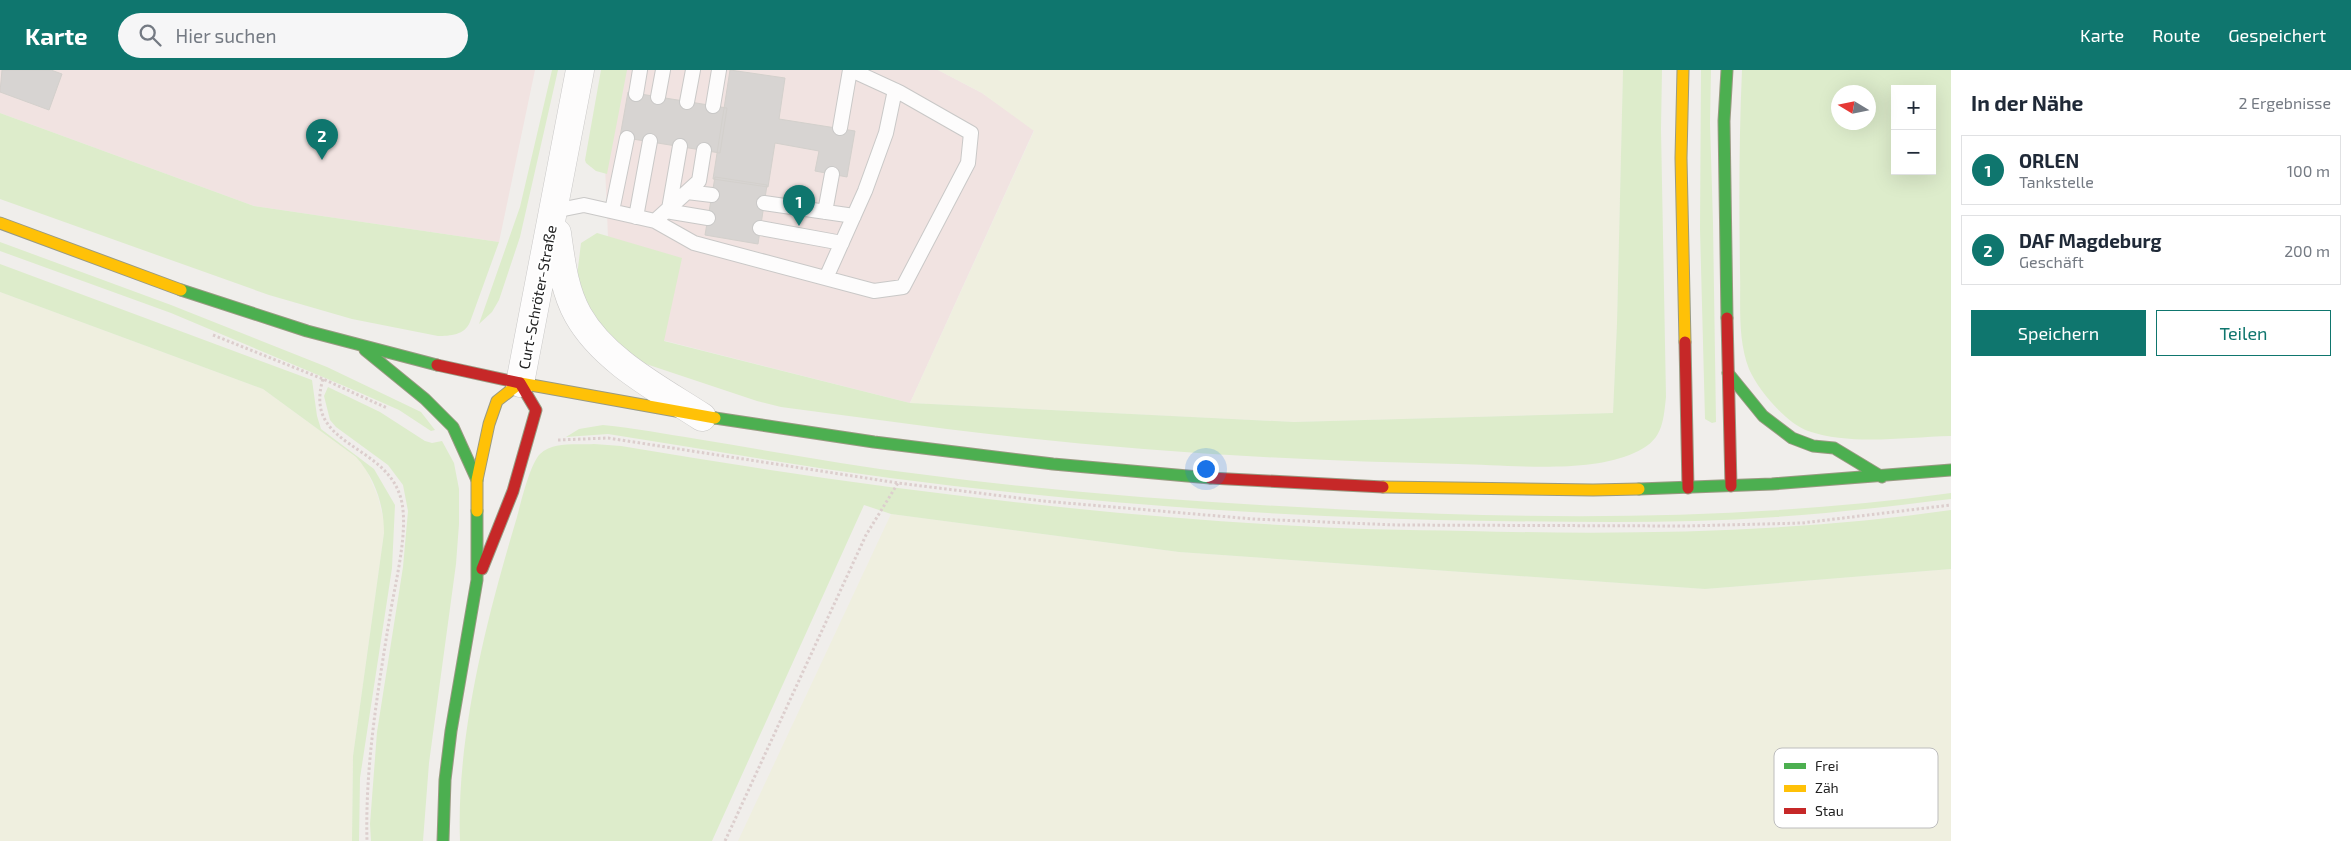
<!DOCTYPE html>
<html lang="de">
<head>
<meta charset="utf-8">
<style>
  body { margin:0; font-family:"Exo 2",sans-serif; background:#f6f6f7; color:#1f2937 }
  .controls { position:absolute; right:15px; top:15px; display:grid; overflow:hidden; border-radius:0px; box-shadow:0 5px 20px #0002 }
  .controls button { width:45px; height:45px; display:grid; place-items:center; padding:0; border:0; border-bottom:1px solid #e0e1e3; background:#fff; color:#1f2937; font:25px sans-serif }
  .compass { position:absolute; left:1831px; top:15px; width:45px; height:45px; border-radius:50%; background:#fff; box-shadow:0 5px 20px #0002; rotate:280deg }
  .you { position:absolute; left:1205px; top:398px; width:18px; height:18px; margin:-12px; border:4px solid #fff; border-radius:50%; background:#1a73e8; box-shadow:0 0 0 8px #1a73e833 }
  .badge { display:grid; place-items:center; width:32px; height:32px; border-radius:50%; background:#0f766e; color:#fff; font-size:16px; font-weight:700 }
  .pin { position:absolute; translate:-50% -41px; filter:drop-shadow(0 1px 2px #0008) }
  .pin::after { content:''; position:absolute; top:26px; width:18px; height:15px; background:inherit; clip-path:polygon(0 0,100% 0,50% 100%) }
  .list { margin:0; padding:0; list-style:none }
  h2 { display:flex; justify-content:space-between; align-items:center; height:65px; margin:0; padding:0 20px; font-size:21px }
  h2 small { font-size:16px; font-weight:400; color:#747a83 }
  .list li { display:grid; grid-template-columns:32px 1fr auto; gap:15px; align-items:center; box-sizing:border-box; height:70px; margin:0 10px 10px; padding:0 10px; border:1px solid #e0e1e3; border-radius:0px }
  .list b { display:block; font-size:19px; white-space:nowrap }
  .list p { margin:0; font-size:16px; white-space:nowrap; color:#747a83 }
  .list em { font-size:16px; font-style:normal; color:#747a83 }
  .actions { display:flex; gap:10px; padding:15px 20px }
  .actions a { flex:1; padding:11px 0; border:1px solid #0f766e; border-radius:0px; text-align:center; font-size:18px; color:#0f766e }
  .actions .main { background:#0f766e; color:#fff }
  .icon { flex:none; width:28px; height:28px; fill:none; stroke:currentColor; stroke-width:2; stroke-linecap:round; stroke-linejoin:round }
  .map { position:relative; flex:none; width:1951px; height:771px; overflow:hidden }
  header { display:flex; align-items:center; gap:30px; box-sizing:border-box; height:70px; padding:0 25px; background:#0f766e; color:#fff }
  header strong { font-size:24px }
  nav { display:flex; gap:28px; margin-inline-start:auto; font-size:18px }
  .search { width:350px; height:45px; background:#f6f6f7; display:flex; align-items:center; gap:12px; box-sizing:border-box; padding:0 18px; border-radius:28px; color:#747a83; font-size:19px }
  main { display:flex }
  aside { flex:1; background:#fff }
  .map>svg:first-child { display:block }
  .commercial { fill:#f1e3e1 }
  .farmland { fill:#efefdf }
  .grass { fill:#ddeccb; fill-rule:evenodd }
  .building { fill:#d7d4d2; stroke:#d3d0cc }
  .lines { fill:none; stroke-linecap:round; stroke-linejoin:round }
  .lane-casing { stroke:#c9c8c7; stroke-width:16 }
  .street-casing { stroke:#c9c8c7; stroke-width:29 }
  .fast-casing { stroke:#999a82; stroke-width:13 }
  .slow-casing { stroke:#999a82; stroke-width:13 }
  .jam-casing { stroke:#999a82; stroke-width:13 }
  .path { stroke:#dccecd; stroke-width:3; stroke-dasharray:2.5 2.5; stroke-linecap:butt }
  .lane { stroke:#fdfcfc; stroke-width:14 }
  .street { stroke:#fdfcfc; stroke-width:28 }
  .fast { stroke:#4caf50; stroke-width:11 }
  .slow { stroke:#ffc107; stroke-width:11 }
  .jam { stroke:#c62828; stroke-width:11 }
  .labels { text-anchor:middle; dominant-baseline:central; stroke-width:4; stroke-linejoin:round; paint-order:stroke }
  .street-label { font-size:15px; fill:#222; stroke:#fff }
  .key { fill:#fff; stroke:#bdbdbd; stroke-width:1 }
  .key-label { font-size:14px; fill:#222 }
</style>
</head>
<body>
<header>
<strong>Karte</strong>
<div class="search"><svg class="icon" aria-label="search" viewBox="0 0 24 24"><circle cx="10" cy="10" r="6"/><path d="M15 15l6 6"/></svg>Hier suchen</div>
<nav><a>Karte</a><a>Route</a><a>Gespeichert</a></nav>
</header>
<main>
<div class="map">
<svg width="1951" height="771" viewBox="0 0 1951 771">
  <rect width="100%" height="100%" fill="#f0eeeb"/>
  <path class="commercial" d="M0,0H535L499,172L254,136L0,43Z
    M626,0H938L982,23L1034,60L910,333L650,267L610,215L605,96Z"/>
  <path class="farmland" d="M938,0H1623L1617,253L1613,343L1294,352L910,333L1034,61L982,23Z
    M0,222L263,319L356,387L366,399L378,427L384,452V463L353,686L352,771H0Z
    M891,444L1179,482L1705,519L1951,499V771H738Z"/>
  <path class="grass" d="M552,0H558L520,167L499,230L492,242L479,254L520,137Z
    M601,0H627L607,104L596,101L586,93L585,90Z
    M1623,0H1662L1661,59L1666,327C1663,355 1662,371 1634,383C1588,404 1509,395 1458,394C1288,391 1116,380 947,359C892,352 836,344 781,337L757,331L646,294L621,280L586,240L577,206L581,173L597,163L682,188L664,271L910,333L1294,352L1613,343L1617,253Z
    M1701,0H1711L1710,53L1713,153L1716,352L1712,353L1705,349L1700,159Z
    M1742,0H1951V366C1904,367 1853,376 1808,361C1786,353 1758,320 1749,299C1737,268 1741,233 1740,201C1739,134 1739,67 1742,0ZM1895,19H1932V101H1895ZM1838,22H1868V52H1838Z
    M0,43L254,136L499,172L470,252C465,265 450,266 438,266L352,249L269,225L0,129Z
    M0,172L171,235L327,297L421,342L435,360L431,361L399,340L356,321L171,243L0,181Z
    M0,194L312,310L317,346L321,359L374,399L395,435L392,498L360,708L359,771H352L353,686L384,463C384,435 375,408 356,387L263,319L0,222Z
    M328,317L380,342L425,371L432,373L442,371L454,393L459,419V454L456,494L429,693L423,771H371L370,754L377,662L403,497L408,441L403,415L388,395L336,357L330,350L324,326Z
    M603,355C634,358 666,364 697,369C771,381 845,395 919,404C1063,423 1208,433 1353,440C1552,450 1753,450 1951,423V429C1893,436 1834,443 1776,447C1681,454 1586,452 1491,451C1290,448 1089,434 890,408C795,395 702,379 608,364L566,367L579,359Z
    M594,374L621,376C839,413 1059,442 1280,455C1343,459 1406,460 1468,461C1630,465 1791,463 1951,440V499L1705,519L1179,482L891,444L864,435L712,771H460C456,667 487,547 517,447C521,432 530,394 540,384C553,371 577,375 594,374Z"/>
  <path class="building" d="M2,0H51L62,4L49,40L0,22Z
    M730,0L785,8L779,49L855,61L847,107L815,101L819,81L775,73L768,117L713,109Z
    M628,22L727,38L720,83L620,67Z
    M715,107L767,115L758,174L705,165Z"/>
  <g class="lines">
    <defs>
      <path id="lane" d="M636,24L640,0
        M658,27L663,0
        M687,32L693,0
        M713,36L719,0
        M840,58L850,0
        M687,122L712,125
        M764,133L854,146
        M669,139L680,76
        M554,141L584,135L655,151L694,173L874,221L903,217L968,93L971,63L899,22L851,0
        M612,141L627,68
        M666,141L708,148
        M825,142L832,104
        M636,147L650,71
        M655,151L699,111L704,80
        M760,158L842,173
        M826,208L865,121L886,63L895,20"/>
      <path id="street" d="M557,163C561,191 564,220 578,245C604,291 659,319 702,347
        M520,313L580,0"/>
      <path id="fast" d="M1727,0L1724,51L1727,248
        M181,220L307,261L437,295
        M365,280L425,329L453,357L477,410
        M1728,303L1763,346L1792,368L1813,376L1834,378L1882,407
        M715,348L874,372L1053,394L1210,408
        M1639,419L1772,414L1951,400
        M443,771L445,710L451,661L477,510V441"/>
      <path id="slow" d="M1683,0L1681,88L1685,272
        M0,153L181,220
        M1383,417L1593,420L1639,419
        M477,441V410L489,354L497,331L520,313L715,348"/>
      <path id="jam" d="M1727,248L1731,416
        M1685,272L1688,418
        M437,295L520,313
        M1210,408L1383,417
        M482,499L513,421L536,340L520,313"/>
    </defs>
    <use href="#lane" class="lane-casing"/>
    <use href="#street" class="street-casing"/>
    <use href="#fast" class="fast-casing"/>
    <use href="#slow" class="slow-casing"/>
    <use href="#jam" class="jam-casing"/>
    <path class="path" d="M213,265L323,309L387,338
      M323,309C302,379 390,372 402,433C408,464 395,514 390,545C378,620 365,695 367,771
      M558,370L608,368L898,413L1043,431L1253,449L1396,455L1686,456L1802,453L1951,435
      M725,771L866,465L898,413"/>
    <use href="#lane" class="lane"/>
    <use href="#street" class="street"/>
    <use href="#fast" class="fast"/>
    <use href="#slow" class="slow"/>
    <use href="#jam" class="jam"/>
  </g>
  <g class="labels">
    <g class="street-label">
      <text transform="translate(537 227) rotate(-79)">Curt-Schröter-Straße</text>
    </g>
  </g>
  <rect x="1774" y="678" width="164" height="80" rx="8" class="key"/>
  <rect x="1784" y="693" width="22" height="6" fill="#4caf50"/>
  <rect x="1784" y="715" width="22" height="7" fill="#ffc107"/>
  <rect x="1784" y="738" width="22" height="6" fill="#c62828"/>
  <g class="key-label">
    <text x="1815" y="701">Frei</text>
    <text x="1815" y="723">Zäh</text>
    <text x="1815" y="746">Stau</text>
  </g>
</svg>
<div class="controls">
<button>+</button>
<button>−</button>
</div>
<svg class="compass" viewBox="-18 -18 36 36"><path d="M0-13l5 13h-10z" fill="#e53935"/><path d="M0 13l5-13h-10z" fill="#747a83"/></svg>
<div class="you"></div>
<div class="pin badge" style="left:799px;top:156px">1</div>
<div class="pin badge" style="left:322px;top:90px">2</div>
</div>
<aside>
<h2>In der Nähe<small>2 Ergebnisse</small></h2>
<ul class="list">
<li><span class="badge">1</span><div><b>ORLEN</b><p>Tankstelle</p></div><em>100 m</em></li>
<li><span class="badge">2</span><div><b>DAF Magdeburg</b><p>Geschäft</p></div><em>200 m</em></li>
</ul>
<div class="actions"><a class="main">Speichern</a><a>Teilen</a></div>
</aside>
</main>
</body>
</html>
